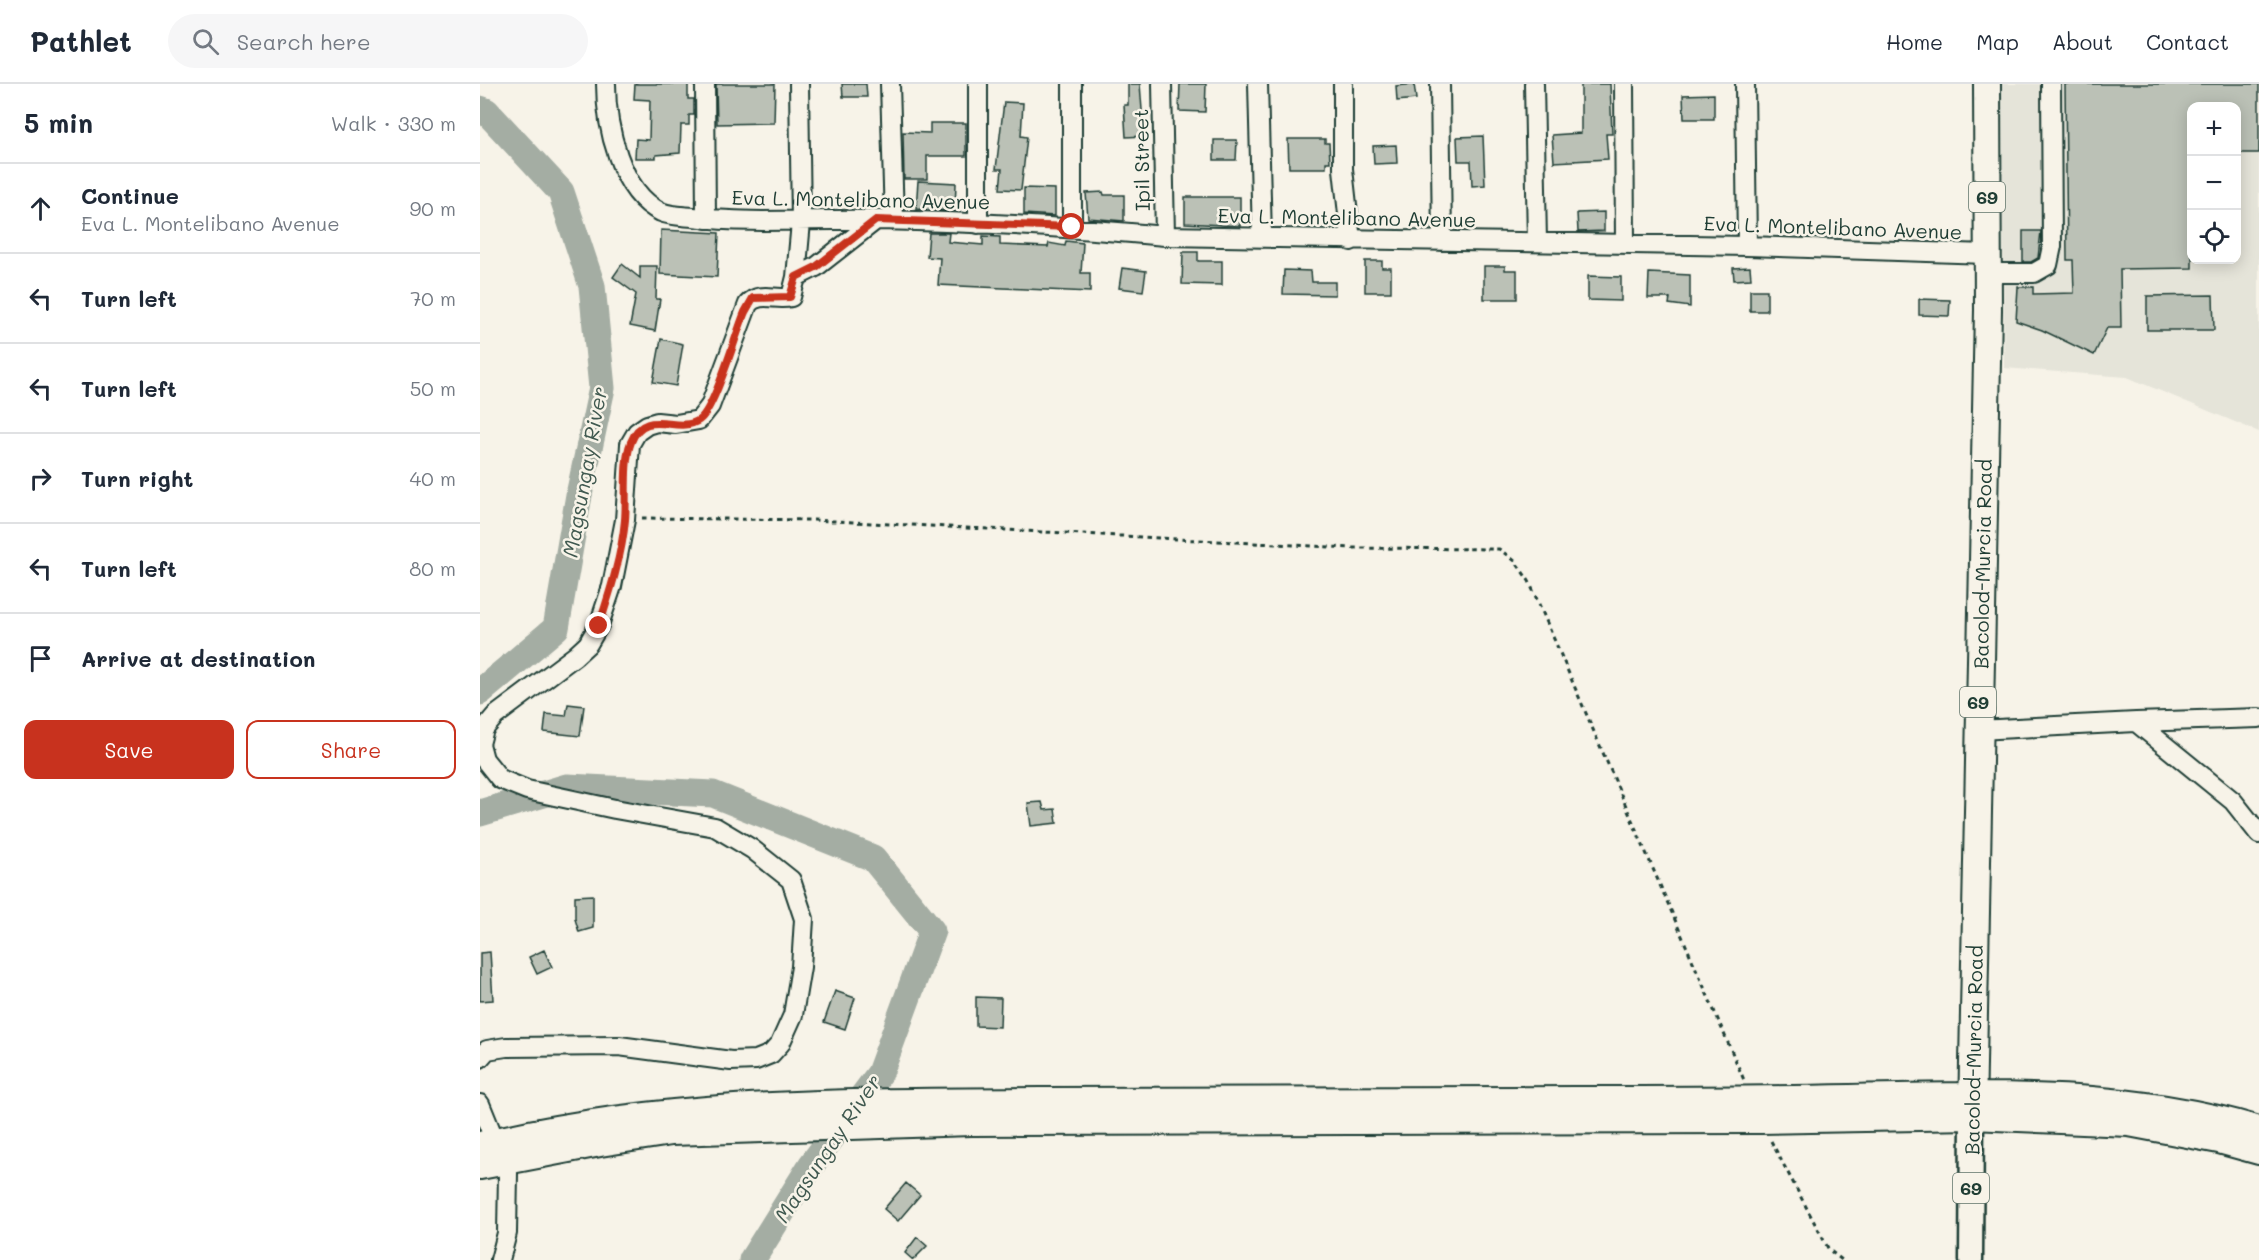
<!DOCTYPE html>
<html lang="en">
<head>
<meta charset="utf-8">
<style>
  body { margin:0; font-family:Mali,sans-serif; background:#f6f6f7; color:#1f2937 }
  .controls { position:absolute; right:18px; top:18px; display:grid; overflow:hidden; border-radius:12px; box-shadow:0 3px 15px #0003 }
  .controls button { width:54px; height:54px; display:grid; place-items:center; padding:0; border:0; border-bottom:2px solid #e0e1e3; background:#fff; color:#1f2937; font:30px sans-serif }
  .stop { position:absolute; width:18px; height:18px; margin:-14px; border:4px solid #c8321e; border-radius:50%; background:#fff }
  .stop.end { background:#c8321e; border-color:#fff; box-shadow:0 2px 6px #0008 }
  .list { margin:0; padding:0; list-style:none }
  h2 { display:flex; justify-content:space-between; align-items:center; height:78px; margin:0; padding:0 24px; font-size:26px }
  h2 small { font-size:20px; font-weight:400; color:#747a83 }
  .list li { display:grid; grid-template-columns:39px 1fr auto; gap:18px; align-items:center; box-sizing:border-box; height:90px; padding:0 24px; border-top:2px solid #e0e1e3 }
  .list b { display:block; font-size:22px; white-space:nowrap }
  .list p { margin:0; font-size:20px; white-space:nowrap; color:#747a83 }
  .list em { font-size:20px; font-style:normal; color:#747a83 }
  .actions { display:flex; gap:12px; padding:18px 24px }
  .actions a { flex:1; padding:14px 0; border:2px solid #c8321e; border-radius:12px; text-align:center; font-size:21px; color:#c8321e }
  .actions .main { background:#c8321e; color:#fff }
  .icon { flex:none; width:33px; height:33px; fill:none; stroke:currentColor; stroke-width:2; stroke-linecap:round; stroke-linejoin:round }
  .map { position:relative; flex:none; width:1779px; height:1176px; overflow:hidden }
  header { display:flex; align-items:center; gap:36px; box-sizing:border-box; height:84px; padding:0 30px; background:#fff; border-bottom:2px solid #e0e1e3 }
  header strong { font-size:28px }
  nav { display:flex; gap:33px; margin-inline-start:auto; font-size:21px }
  .search { width:420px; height:54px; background:#f6f6f7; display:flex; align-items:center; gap:15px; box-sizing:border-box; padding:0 21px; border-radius:33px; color:#747a83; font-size:22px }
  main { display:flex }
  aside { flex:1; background:#fff }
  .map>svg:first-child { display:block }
  .built { fill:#e5e4d9; fill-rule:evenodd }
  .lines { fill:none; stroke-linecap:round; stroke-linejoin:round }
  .river { stroke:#a4ada3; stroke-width:27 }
  .building { fill:#bbc1b6; stroke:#1f3d34; stroke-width:1.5 }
  .minor-casing { stroke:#1f3d34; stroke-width:22 }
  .major-casing { stroke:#1f3d34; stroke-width:27 }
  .highway-casing { stroke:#1f3d34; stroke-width:30 }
  .path { stroke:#1f3d34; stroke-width:3; stroke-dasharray:4.5 4.5; stroke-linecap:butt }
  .minor { stroke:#f7f3e8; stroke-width:18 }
  .major { stroke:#f7f3e8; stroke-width:22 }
  .highway { stroke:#f7f3e8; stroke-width:26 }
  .route { stroke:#c8321e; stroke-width:8 }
  .labels { text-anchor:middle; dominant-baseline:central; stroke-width:5; stroke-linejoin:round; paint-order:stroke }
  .shield { fill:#f7f3e8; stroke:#60746a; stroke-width:1.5 }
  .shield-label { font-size:18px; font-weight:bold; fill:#1f3d34 }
  .street-label { font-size:20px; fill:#1f3d34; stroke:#f7f3e8 }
  .water-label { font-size:21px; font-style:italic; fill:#405950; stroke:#f7f3e8 }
</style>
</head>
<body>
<header>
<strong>Pathlet</strong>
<div class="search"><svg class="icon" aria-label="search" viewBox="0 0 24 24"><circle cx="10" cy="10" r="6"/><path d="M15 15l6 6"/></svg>Search here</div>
<nav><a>Home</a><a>Map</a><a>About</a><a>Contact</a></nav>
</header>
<main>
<aside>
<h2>5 min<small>Walk · 330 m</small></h2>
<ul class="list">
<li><svg class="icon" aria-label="ahead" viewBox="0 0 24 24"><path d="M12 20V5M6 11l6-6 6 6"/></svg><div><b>Continue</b><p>Eva L. Montelibano Avenue</p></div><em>90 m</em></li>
<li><svg class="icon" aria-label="left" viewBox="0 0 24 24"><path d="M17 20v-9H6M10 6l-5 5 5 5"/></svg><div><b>Turn left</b></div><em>70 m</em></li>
<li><svg class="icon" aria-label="left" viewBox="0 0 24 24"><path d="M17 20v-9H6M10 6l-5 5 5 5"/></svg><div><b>Turn left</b></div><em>50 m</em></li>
<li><svg class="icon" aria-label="right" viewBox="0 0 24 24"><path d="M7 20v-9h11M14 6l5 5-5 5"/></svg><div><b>Turn right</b></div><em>40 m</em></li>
<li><svg class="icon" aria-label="left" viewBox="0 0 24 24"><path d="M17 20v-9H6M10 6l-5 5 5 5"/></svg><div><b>Turn left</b></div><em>80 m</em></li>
<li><svg class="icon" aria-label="arrive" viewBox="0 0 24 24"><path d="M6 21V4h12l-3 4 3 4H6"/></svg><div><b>Arrive at destination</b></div></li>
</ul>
<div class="actions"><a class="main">Save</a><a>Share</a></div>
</aside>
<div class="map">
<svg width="1779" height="1176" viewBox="0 0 1779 1176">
  <rect width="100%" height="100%" fill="#f7f3e8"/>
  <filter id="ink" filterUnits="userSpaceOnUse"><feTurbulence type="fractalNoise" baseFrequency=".0167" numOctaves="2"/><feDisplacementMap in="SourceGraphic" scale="12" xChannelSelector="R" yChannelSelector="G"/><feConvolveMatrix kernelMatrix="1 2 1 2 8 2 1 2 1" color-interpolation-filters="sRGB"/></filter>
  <g filter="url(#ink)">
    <path class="built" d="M1522,0H1779V348L1647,293L1524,284ZM1712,22H1756V176H1712Z"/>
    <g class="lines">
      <path class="river" d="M0,25L6,27L81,108L112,202L122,304L99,411L76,544L0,608
        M0,729L87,703L233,710L393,774L452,847L400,989L332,1080L272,1176"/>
    </g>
    <path class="building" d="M155,0H208V15H214V31H209V41H201L200,69L176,71V74H155L156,55L169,56L170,16L154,15Z
      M236,0H295L294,39L237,40Z
      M362,0H386L387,13H363Z
      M648,0H660L664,52L646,53L644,21H648Z
      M700,0H726L725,28L699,27Z
      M934,0L936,15L917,17L916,2Z
      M1101,0H1130L1132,50H1126L1128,75L1074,78L1072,51L1101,49Z
      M1585,0H1779V69H1756V22H1712V184L1640,185L1641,244H1627L1614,271L1562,246L1536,237L1538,203H1553V210L1594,209L1593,176H1587Z
      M1234,10V35H1204L1203,11Z
      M524,18L543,19L541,52L547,53L541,106L520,105L522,85H516Z
      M450,39H486V72H447V95H424L423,48L450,49Z
      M1003,52L1005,101L992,102L991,77H978L977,53Z
      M808,55H845V59H849L850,78H846V84H809Z
      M734,56H757L756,76H734Z
      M916,61L917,79L894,80L893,62Z
      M438,97L476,99L475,127L436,125Z
      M544,104L575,105V132L544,130Z
      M623,108L624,111H644V137L608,134L606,109Z
      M705,113H760V142L705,139Z
      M1124,128V147L1098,148L1097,129Z
      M181,146L239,149L237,193L180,190Z
      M1543,147H1561L1558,174L1551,178H1543Z
      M449,149H469L468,158L503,161V152L520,153V161L568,163L569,159L585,162L586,157L603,159L601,189H610V208L458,201L460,174L447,173Z
      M703,168H718V177H742V201L702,200Z
      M885,177H902V184H911V208H885Z
      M142,180L160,194V182H177L176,215H180L175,247L150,242L156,210L133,193Z
      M1004,182H1025V186H1037V215H1004Z
      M1270,183L1271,195L1254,196L1253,184Z
      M642,184L666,187L663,207L639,204Z
      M804,186L831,187L832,198H855V211L803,210Z
      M1169,189L1210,191V223L1189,220L1190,214H1168Z
      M1108,192L1141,193V217L1108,216Z
      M1270,206H1287V227H1270Z
      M1733,211L1734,246H1667V212Z
      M1439,215L1470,216L1469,232L1439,231Z
      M181,255L203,260L196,302L173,298Z
      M88,620L104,622L100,652L64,648L66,630L86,632Z
      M562,718L564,726L575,725L577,739L551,742L548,719Z
      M113,811V844L99,848L95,835V812Z
      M64,866L72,883L57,890L49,873Z
      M10,868L13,916L0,917V869Z
      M355,907L375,914L365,945L344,938Z
      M496,913L521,914L520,943L496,942Z
      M426,1099L440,1111L418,1137L404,1125Z
      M437,1153L447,1162L433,1176L425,1169Z"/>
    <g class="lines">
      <defs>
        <path id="minor" d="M126,0C126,42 140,108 181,128C190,132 203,132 213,133C275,141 337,134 399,136C494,138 590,143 685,152L1267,162L1507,170
          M225,0L226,135
          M410,0L414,136
          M592,0V143
          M682,0L685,152
          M778,0L782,154
          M863,0V85L871,157
          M960,0L962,157
          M1054,0L1057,158
          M1144,0L1145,160
          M1265,0L1267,162
          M498,140V0
          M1507,189H1554L1568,181L1572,162L1571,0
          M316,193L321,138L319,0
          M1656,638L1779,634
          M1498,646L1656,638L1753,717L1779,750
          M0,974L7,966L26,963L139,962L251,977L276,976L291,970L300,960L313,931L321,883L324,835L311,796L272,765L235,743L135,725L47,706L20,695L4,675L0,660L4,645L15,632L95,572L108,560L119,541L132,502L145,436L150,360L157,348L167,341L177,338L196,340L219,336L230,322L268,220C280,207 296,217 311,213L316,193L336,183L396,136
          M0,1020L28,1089L27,1149L20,1176"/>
        <path id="major" d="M1491,1176L1492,1032"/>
        <path id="highway" d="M1492,1029L1508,226L1507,0
          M0,1061C183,1016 374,1018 562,1017C742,1017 921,1017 1100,1016C1190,1016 1280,1016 1370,1014C1508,1011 1645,1006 1779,1046
          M0,1082L120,1059L191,1048L491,1038L1281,1036L1492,1032L1649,1039L1739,1056L1779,1067"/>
      </defs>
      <use href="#minor" class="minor-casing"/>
      <use href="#major" class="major-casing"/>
      <use href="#highway" class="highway-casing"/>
      <path class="path" d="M162,434L334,436L871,464L1019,465L1035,477L1049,497L1264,996
        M1291,1057L1349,1166L1362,1176"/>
      <use href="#minor" class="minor"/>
      <use href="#major" class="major"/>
      <use href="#highway" class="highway"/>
    </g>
  </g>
  <g class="lines" filter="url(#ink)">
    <path class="route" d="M119,542C130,508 142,471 145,436C147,414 143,378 151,358C165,322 197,351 219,336C235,325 256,249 265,228L273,214L310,213L316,193L336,183L396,136L592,143"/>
  </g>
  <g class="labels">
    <g class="shield">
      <rect x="1489" y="98" width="36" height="30" rx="4.5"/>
      <rect x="1480" y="603" width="36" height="30" rx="4.5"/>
      <rect x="1473" y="1089" width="36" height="30" rx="4.5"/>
    </g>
    <g class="shield-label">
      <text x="1507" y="113">69</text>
      <text x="1498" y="618">69</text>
      <text x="1491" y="1104">69</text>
    </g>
    <g class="street-label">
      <text transform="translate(661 76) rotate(-91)">Ipil Street</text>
      <text transform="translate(381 115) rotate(1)">Eva L. Montelibano Avenue</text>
      <text transform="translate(867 133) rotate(1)">Eva L. Montelibano Avenue</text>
      <text transform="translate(1353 143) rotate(2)">Eva L. Montelibano Avenue</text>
      <text transform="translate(1502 480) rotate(-89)">Bacolod-Murcia Road</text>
      <text transform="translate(1493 966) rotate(-89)">Bacolod-Murcia Road</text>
    </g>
    <g class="water-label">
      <text transform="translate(104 388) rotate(-80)">Magsungay River</text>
      <text transform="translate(347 1064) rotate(-56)">Magsungay River</text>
    </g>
  </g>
</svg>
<div class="controls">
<button>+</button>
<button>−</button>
<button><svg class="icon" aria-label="locate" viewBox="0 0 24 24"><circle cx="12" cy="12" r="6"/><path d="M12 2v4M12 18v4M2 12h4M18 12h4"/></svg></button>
</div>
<div class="stop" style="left:592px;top:143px"></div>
<div class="stop end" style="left:119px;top:542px"></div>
</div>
</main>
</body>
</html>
